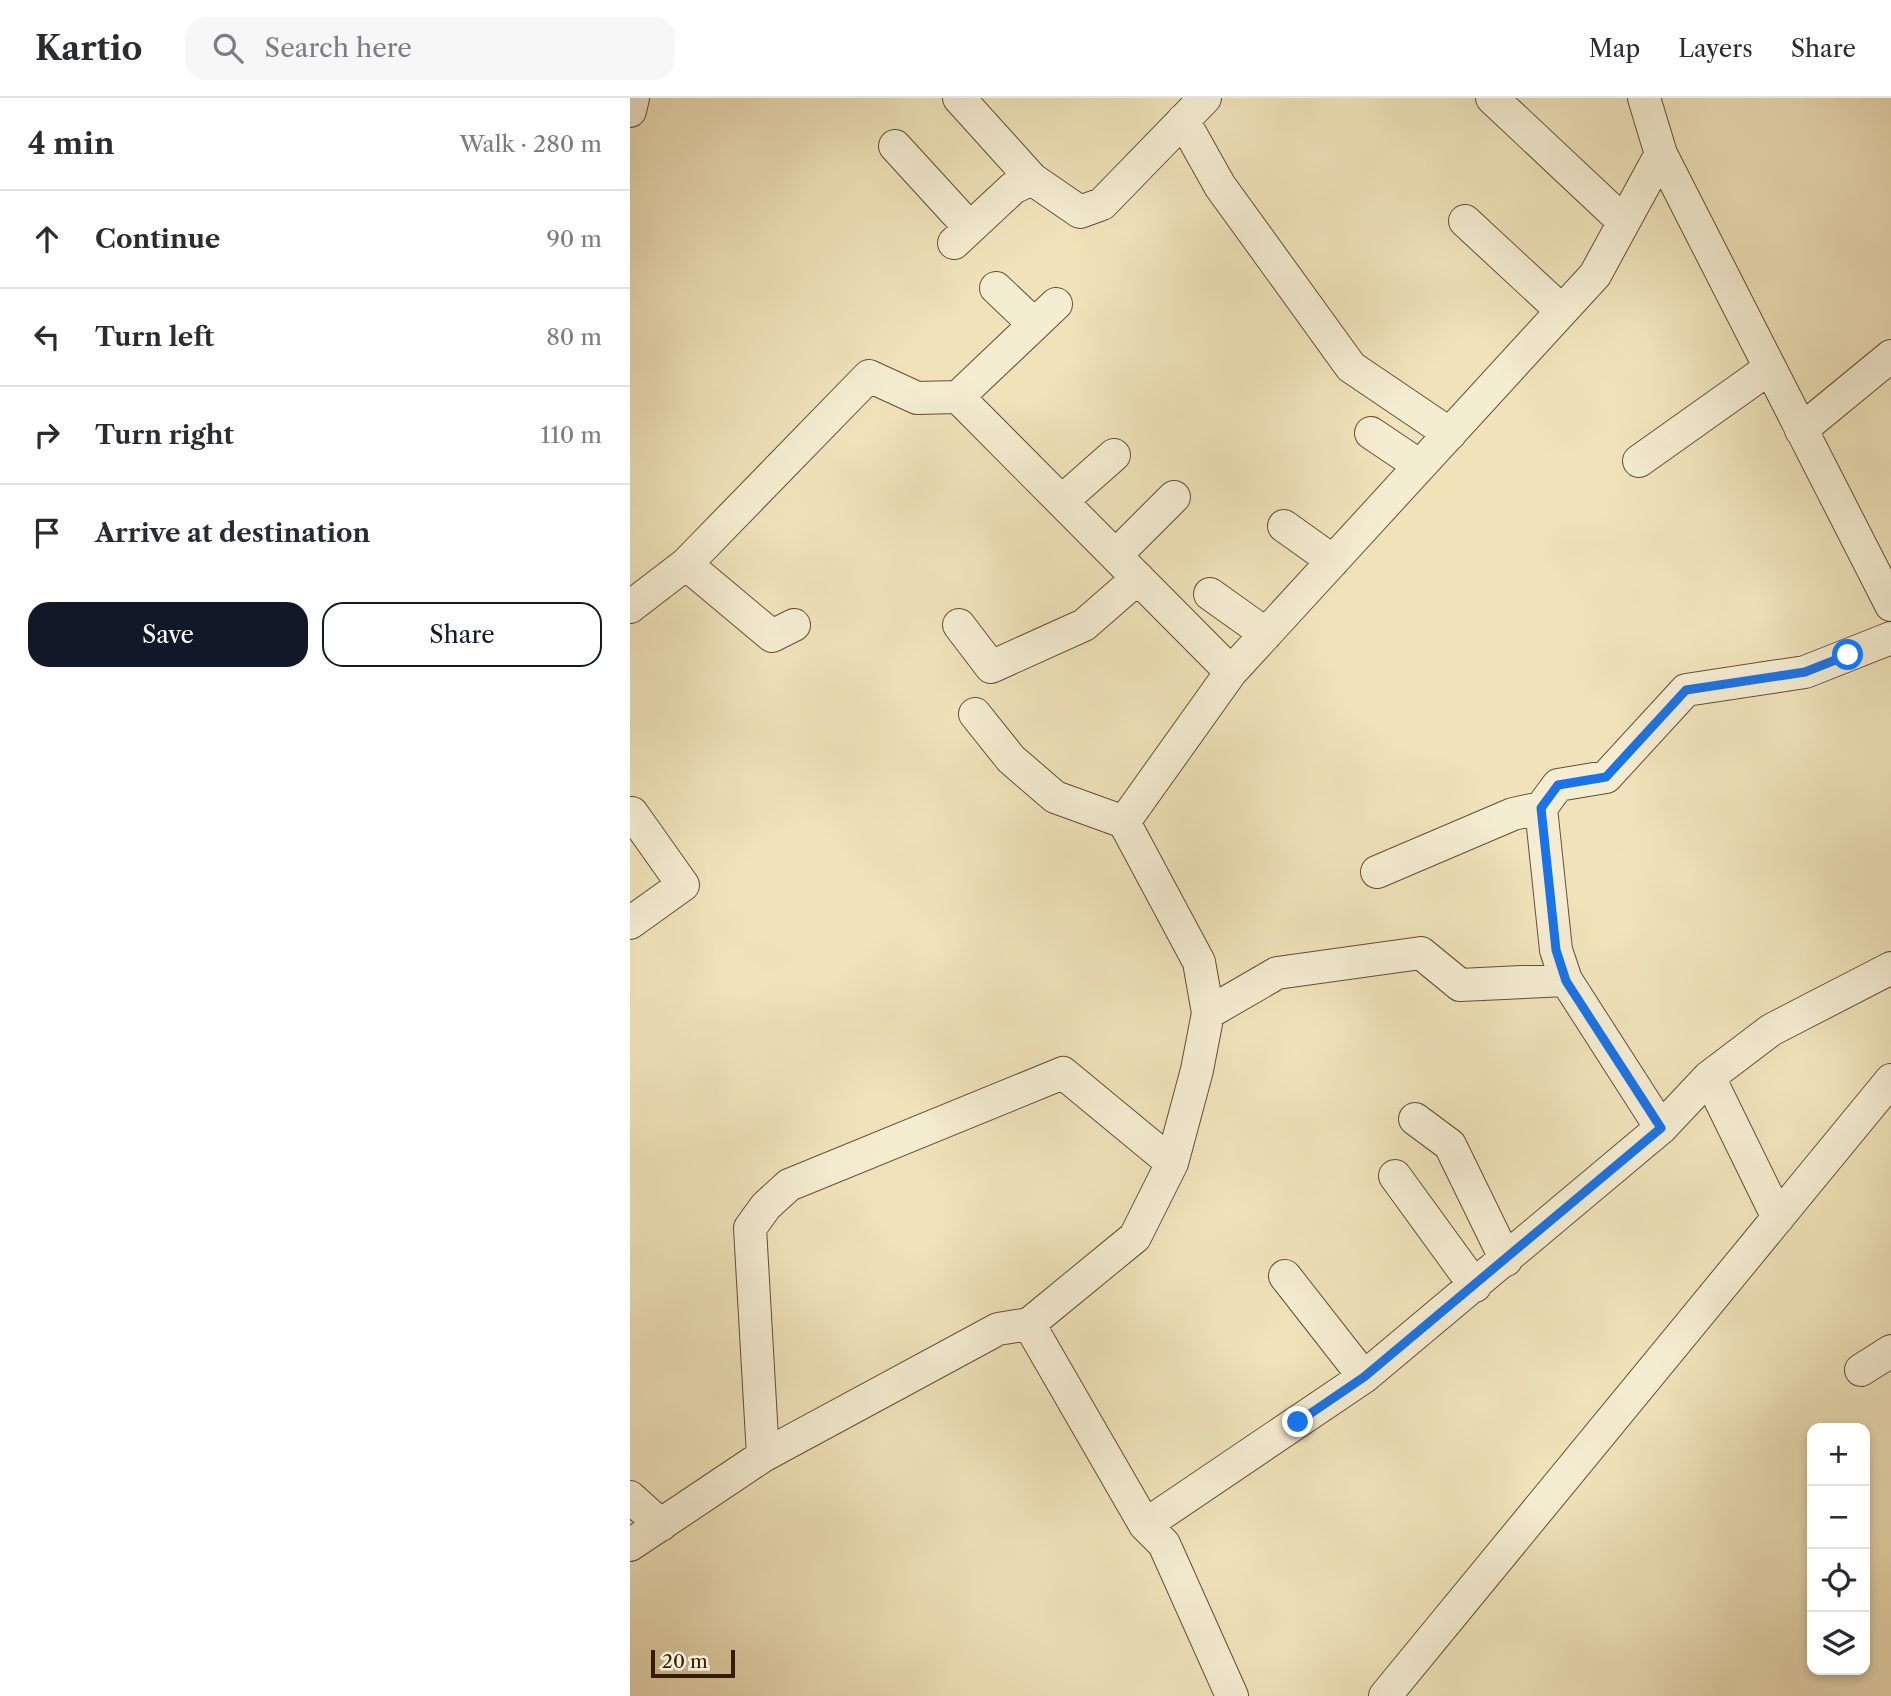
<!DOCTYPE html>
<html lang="en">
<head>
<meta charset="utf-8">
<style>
  body { margin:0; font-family:"Libre Caslon Text",serif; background:#f7f7f7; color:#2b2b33 }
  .controls { position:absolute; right:21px; bottom:21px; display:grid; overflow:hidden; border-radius:14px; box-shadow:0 4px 10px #0003 }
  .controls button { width:63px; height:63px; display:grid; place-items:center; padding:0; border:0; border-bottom:2px solid #e1e1e2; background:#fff; color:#2b2b33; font:35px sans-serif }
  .scale { position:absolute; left:21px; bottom:18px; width:84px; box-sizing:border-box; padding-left:7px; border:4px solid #361d0b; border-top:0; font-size:19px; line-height:24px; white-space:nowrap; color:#361d0b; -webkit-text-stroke:5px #f5edd2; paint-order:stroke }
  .stop { position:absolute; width:21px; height:21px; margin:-16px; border:5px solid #1a73e8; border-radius:50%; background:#fff }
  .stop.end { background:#1a73e8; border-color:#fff; box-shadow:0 2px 7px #0008 }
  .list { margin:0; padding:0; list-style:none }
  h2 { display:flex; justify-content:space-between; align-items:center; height:91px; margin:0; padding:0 28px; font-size:30px }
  h2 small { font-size:23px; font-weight:400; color:#7c7c81 }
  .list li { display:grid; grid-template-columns:46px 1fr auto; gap:21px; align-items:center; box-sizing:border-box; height:98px; padding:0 28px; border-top:2px solid #e1e1e2 }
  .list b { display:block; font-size:26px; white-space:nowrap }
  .list em { font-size:23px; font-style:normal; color:#7c7c81 }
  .actions { display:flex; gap:14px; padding:21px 28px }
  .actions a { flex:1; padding:16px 0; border:2px solid #111827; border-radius:21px; text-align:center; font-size:24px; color:#111827 }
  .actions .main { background:#111827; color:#fff }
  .icon { flex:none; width:38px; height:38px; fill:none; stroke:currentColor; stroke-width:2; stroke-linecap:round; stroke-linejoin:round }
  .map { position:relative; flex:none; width:1261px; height:1598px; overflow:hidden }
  header { display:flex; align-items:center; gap:42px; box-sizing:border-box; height:98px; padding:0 35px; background:#fff; border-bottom:2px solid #e1e1e2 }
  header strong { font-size:33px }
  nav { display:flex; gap:38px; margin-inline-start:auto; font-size:24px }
  .search { width:490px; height:63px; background:#f7f7f7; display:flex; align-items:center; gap:18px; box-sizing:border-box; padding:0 24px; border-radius:21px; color:#7c7c81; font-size:26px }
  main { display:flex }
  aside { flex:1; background:#fff }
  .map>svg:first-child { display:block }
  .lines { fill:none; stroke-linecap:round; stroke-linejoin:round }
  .minor-casing { stroke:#644e37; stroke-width:34 }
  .minor { stroke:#f5edd2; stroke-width:32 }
  .route { stroke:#1a73e8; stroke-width:9 }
</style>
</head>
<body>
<header>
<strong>Kartio</strong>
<div class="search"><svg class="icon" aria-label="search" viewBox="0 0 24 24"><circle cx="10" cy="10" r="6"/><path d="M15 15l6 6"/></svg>Search here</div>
<nav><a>Map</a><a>Layers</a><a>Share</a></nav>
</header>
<main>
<aside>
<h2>4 min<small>Walk · 280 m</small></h2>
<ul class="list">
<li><svg class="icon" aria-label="ahead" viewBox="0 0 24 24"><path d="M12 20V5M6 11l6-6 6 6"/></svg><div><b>Continue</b></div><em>90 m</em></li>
<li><svg class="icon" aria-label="left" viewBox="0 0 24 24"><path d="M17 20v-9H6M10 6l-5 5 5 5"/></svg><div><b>Turn left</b></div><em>80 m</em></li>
<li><svg class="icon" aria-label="right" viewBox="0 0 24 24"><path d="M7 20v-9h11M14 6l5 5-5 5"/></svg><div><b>Turn right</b></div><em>110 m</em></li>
<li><svg class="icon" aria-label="arrive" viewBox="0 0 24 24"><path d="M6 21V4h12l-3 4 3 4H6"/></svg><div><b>Arrive at destination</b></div></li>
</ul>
<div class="actions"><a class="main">Save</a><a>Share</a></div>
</aside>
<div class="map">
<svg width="1261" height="1598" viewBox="0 0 1261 1598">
  <rect width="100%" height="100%" fill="#f0e3ba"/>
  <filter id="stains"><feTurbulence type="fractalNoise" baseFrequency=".00286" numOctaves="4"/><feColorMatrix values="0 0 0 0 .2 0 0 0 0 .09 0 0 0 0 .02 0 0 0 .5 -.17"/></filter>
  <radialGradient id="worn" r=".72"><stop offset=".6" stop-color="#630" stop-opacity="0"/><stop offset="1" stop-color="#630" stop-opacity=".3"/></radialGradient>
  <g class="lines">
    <defs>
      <path id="minor" d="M329,0L402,81
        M862,0L994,124
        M1014,0L1031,56L1261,507
        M0,13L3,0
        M553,22L590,88L721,269L820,336
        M265,48L340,130
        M835,123L932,213
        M324,145L383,90L402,81L450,114L472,106L575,0
        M366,190L404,226
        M328,299L601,574
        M1171,332L1261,258
        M741,335L790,368
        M1009,363L1140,270
        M432,403L484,357
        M654,428L703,463
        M486,457L544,399
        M56,466L239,278L287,300L328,299L426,206
        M580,496L636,536
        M0,509L56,466L142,538L164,527
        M329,527L361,569L454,527L508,480
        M345,616L381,661L425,699L494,724L601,574L965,177L1031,56
        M747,774L883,716L911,710
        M0,825L53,787L2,715
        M578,915L647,875L791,855L830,887L936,882
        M1079,979L1148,1120
        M785,1021L820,1047L876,1162
        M1031,1030L936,882L926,852L911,710L928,687L976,679L1056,592L1175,574L1261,540
        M765,1078L845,1188
        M655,1178L734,1279
        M399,1226L515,1427L534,1446L602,1598
        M1231,1272L1261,1253
        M133,1358L120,1130L136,1108L159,1087L433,975L542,1065
        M0,1399L31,1427
        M515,1427L734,1279L1031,1030L1079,979L1141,932L1261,870
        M0,1447L133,1358L368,1231L399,1226L505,1139L542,1065L567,972L578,915L569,864L494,724
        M755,1598L1261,982"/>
    </defs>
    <use href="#minor" class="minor-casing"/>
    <use href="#minor" class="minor"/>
  </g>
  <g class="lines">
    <path class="route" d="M668,1324L734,1279L1031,1030L936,883L926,852L911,710L928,687L976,679L1056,592L1175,574L1218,557"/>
  </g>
  <rect width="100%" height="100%" filter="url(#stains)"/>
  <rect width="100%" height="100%" fill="url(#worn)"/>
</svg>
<div class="controls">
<button>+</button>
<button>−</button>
<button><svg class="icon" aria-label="locate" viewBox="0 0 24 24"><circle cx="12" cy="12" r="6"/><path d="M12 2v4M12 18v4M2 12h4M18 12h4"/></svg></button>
<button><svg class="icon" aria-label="layers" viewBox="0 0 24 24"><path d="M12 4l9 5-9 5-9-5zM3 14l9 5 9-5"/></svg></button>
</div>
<div class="scale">20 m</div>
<div class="stop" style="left:1218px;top:557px"></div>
<div class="stop end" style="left:668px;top:1324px"></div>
</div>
</main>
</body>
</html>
